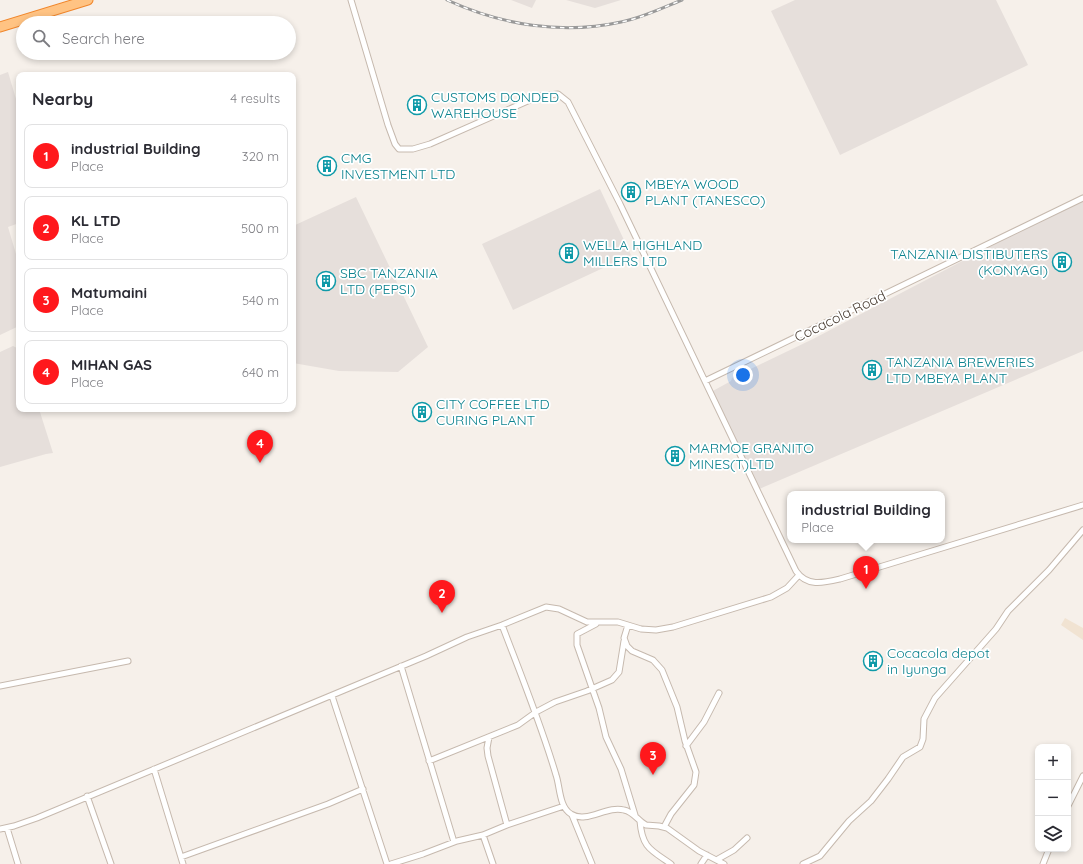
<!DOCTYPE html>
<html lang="en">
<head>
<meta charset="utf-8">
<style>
  body { margin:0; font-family:Quicksand,sans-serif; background:#f2f2f3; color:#2b2b33 }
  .controls { position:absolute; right:12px; bottom:12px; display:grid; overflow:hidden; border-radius:8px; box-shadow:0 2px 6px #0003 }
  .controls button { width:36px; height:36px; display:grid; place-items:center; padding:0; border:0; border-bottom:1px solid #e1e1e2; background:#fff; color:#2b2b33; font:20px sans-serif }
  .you { position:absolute; left:743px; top:375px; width:14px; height:14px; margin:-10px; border:3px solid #fff; border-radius:50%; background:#1a73e8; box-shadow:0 0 0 6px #1a73e833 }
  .badge { display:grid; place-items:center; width:26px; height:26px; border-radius:50%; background:#ff181c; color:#fff; font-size:13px; font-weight:700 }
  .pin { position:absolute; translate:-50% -33px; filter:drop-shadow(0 1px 2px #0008) }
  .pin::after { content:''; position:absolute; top:21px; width:14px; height:12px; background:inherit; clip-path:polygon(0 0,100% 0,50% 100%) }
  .popup { position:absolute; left:787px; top:491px; width:158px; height:52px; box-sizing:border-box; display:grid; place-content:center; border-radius:8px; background:#fff; filter:drop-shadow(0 1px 3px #0005); font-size:13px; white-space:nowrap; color:#7c7c81 }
  .popup b { font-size:15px; color:#2b2b33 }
  .popup::after { content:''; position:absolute; left:50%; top:100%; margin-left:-8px; border:8px solid transparent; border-top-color:#fff }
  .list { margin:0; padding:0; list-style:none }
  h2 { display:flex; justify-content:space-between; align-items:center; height:52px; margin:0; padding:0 16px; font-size:17px }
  h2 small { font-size:13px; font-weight:400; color:#7c7c81 }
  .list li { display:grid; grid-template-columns:26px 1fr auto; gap:12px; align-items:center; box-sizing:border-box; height:64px; margin:0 8px 8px; padding:0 8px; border:1px solid #e1e1e2; border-radius:8px }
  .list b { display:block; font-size:15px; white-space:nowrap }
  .list p { margin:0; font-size:13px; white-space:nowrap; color:#7c7c81 }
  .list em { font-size:13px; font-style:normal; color:#7c7c81 }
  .icon { flex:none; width:22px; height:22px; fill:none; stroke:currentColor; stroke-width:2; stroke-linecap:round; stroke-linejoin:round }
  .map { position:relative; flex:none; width:1083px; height:864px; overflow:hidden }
  .search { position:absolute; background:#fff; box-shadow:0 2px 6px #0003; left:16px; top:16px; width:280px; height:44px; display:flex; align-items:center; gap:10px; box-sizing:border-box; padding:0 14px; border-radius:22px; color:#7c7c81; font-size:15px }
  .panel { position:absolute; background:#fff; box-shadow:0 2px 6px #0003; left:16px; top:72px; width:280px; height:340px; border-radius:8px }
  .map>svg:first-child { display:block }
  .industrial { fill:#e6dfdb }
  .education { fill:#f1e3d2 }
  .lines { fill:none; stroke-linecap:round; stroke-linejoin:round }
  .minor-casing { stroke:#c6b9ae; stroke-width:7 }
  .trunk-casing { stroke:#f0862b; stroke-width:11 }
  .minor { stroke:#fff; stroke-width:5 }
  .trunk { stroke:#ffc383; stroke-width:9 }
  .rail-casing { stroke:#999; stroke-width:3 }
  .rail { stroke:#fff; stroke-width:1.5; stroke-dasharray:4.5; stroke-linecap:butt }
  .labels { text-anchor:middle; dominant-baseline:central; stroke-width:3.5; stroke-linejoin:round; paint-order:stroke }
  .culture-label { font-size:14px; fill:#0d838f; stroke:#fff; text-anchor:start }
  .street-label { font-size:14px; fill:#4c4036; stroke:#fff }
</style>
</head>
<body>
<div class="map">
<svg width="1083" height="864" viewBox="0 0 1083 864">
  <rect width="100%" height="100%" fill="#f6f0ea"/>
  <path class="industrial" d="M511,0H536L532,8Z
    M566,0H621L595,8Z
    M795,0H996L1028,65L840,155L771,11Z
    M8,72L19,109V223L8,227L19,264V326L0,335V75Z
    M600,189L631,255L513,310L482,244Z
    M356,197L428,347L398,372L339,371L293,363V226Z
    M1083,198V351L757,490L711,392L731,381L732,378L813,339Z
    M13,346L19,349V409H39L53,453L46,454L0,467V352Z"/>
  <path class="education" d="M1065,618L1083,628V640L1061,625Z"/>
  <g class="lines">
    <defs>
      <path id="minor" d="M351,0L388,125L395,144L399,149H413L430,144L539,96L558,94L568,102L620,204L796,571C807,587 823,583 840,579L1083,505
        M705,381L1083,198
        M596,624L577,634V645L599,708L606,737L621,769L635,815
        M502,625C521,675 541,724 556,775C560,786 559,807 571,814C587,824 607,805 624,810C634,812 638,821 646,825L659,826L667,828L699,851L724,864
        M628,625L624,638L627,646L632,651L653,660L662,670L677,707L685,741L696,772L694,785L671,814L664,827
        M401,666L454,842
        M0,686L128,661
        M332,696L387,864
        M489,737L487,748L488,756L507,825
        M686,746L704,722L719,693
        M429,761L518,725L536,712L555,702L587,691L612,680L619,672L624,641
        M154,769L183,864
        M87,796L111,864
        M1068,806L1083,776
        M572,815L592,864
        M640,821C642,848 651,850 671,864
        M7,828L18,864
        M0,829L14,826L37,818L426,656L467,637L502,625L546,607L559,609L587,622H618L641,629L656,630L673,627L771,597L787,588L799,575
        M483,835L493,864
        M181,857L328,804L363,789
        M718,859L734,850L747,838
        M391,864L423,854L457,841L483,835L507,825L564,806
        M701,864L707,855
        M803,864L820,856L849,821L871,801L888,779L903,757L920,747L923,739L924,719L935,698L996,629L1008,611L1049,570L1083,530
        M1043,864L1049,849"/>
      <path id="trunk" d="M0,27L88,0"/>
    </defs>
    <use href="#minor" class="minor-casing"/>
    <use href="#trunk" class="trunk-casing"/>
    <use href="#minor" class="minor"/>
    <use href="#trunk" class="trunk"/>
    <defs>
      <path id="rail" d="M447,0C501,25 563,35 621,22C642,18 662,8 682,0"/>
    </defs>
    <use href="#rail" class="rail-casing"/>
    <use href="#rail" class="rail"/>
  </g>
  <defs>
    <symbol id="building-ring" viewBox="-11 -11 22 22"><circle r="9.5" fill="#fff" stroke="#0f9aa8" stroke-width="1.5"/><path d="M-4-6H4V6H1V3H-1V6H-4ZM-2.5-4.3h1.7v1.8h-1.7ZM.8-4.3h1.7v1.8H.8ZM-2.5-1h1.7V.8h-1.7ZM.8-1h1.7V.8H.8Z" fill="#0f9aa8"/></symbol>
  </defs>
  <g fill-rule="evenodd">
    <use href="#building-ring" x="406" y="94" width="22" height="22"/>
    <use href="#building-ring" x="316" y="155" width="22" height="22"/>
    <use href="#building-ring" x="620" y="181" width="22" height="22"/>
    <use href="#building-ring" x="558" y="242" width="22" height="22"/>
    <use href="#building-ring" x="1051" y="251" width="22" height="22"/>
    <use href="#building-ring" x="315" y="270" width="22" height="22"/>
    <use href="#building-ring" x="861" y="359" width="22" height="22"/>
    <use href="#building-ring" x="411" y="401" width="22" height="22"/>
    <use href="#building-ring" x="664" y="445" width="22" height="22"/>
    <use href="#building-ring" x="862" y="650" width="22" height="22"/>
  </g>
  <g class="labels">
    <g class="culture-label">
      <text x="431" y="97">CUSTOMS DONDED<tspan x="431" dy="16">WAREHOUSE</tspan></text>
      <text x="341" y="158">CMG<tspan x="341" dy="16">INVESTMENT LTD</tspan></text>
      <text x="645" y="184">MBEYA WOOD<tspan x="645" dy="16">PLANT (TANESCO)</tspan></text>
      <text x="583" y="245">WELLA HIGHLAND<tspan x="583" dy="16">MILLERS LTD</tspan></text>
      <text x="1048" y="254" text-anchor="end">TANZANIA DISTIBUTERS<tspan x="1048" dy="16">(KONYAGI)</tspan></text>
      <text x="340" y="273">SBC TANZANIA<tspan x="340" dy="16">LTD (PEPSI)</tspan></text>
      <text x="886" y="362">TANZANIA BREWERIES<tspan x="886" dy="16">LTD MBEYA PLANT</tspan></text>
      <text x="436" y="404">CITY COFFEE LTD<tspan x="436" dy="16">CURING PLANT</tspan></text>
      <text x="689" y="448">MARMOE GRANITO<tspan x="689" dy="16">MINES(T)LTD</tspan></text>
      <text x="887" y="653">Cocacola depot<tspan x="887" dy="16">in Iyunga</tspan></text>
    </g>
    <g class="street-label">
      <text transform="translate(840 316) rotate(-26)">Cocacola Road</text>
    </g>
  </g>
</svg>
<div class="controls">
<button>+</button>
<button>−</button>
<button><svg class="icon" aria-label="layers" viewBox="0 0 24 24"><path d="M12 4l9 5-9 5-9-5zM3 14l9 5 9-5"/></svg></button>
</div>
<div class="you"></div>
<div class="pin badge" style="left:866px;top:589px">1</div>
<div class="popup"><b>industrial Building</b>Place</div>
<div class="pin badge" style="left:442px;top:613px">2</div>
<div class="pin badge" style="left:653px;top:775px">3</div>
<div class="pin badge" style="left:260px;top:463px">4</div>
<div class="search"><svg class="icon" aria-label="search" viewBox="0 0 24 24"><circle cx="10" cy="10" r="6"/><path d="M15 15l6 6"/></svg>Search here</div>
<section class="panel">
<h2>Nearby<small>4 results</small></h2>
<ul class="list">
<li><span class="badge">1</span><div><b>industrial Building</b><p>Place</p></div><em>320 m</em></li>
<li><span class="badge">2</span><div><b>KL LTD</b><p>Place</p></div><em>500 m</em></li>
<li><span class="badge">3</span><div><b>Matumaini</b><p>Place</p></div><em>540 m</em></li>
<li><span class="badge">4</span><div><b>MIHAN GAS</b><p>Place</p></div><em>640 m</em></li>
</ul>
</section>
</div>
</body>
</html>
